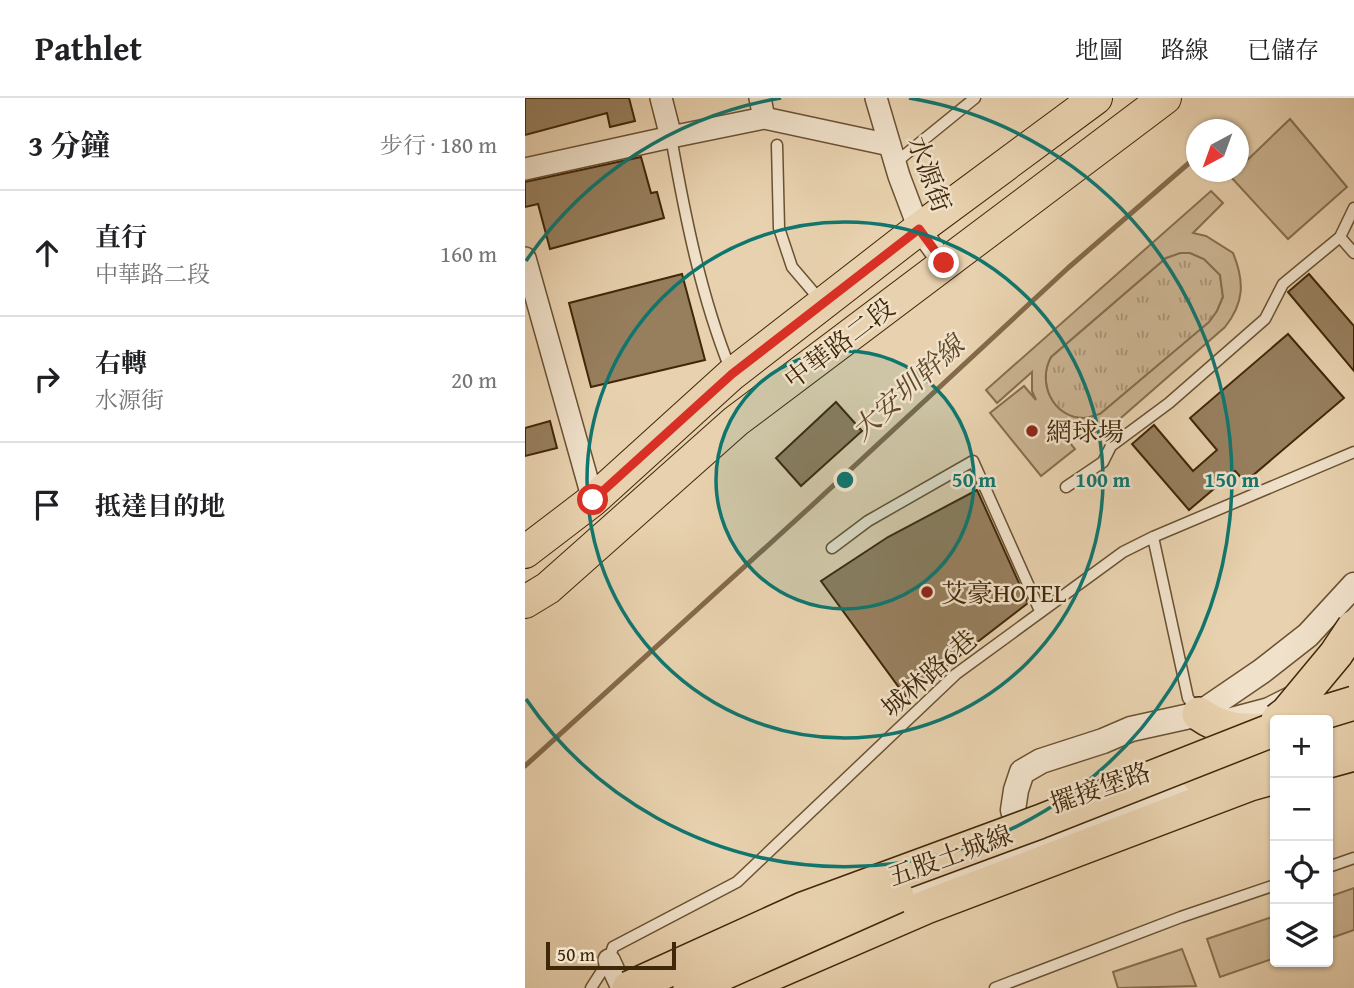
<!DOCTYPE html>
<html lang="zh-TW">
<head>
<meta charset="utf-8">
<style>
  body { margin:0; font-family:"Gentium Book Plus","Noto Serif TC",serif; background:#f6f6f6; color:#202124 }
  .controls { position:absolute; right:21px; bottom:21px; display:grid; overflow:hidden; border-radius:7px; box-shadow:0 2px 5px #0004 }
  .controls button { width:63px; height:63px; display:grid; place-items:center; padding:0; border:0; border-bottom:2px solid #e0e0e0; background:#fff; color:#202124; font:35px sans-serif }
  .compass { position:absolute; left:661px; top:21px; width:63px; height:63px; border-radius:50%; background:#fff; box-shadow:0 2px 5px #0004; rotate:221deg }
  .scale { position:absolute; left:21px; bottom:18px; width:130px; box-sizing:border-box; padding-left:7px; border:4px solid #402708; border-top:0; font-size:19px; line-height:24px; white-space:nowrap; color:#402708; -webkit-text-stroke:5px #f0e1ca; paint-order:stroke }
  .stop { position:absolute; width:21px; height:21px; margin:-16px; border:5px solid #d93025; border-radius:50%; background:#fff }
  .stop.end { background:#d93025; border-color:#fff; box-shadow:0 2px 7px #0008 }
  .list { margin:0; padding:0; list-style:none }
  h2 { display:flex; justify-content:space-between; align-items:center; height:91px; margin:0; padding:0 28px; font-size:30px }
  h2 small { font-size:23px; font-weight:400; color:#757577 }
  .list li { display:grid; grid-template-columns:46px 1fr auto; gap:21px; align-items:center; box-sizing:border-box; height:126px; padding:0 28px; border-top:2px solid #e0e0e0 }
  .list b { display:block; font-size:26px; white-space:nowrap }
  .list p { margin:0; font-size:23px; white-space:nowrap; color:#757577 }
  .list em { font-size:23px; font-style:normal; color:#757577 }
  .icon { flex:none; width:38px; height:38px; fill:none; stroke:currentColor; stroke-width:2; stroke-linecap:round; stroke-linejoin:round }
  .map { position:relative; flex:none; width:829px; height:890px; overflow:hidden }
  header { display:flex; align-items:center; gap:42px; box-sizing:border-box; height:98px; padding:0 35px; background:#fff; border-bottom:2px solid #e0e0e0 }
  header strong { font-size:33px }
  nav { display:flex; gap:38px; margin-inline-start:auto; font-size:24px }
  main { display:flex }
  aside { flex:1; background:#fff }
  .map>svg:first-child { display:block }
  .grass { fill:url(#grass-tufts); stroke:#866e4d; stroke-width:2 }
  .pitch { fill:#cbb492; stroke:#866e4d; stroke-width:2; fill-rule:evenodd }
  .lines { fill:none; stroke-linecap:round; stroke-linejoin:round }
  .stream { stroke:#836a4a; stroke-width:5 }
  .building { fill:#977f5e; stroke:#402708; stroke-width:2 }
  .service-casing { stroke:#6a5232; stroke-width:13 }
  .minor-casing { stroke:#6a5232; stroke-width:24 }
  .tertiary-casing { stroke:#6a5232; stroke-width:27 }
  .primary-casing { stroke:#402708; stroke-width:34 }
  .trunk-casing { stroke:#402708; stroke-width:36 }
  .service { stroke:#f0e1ca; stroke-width:10 }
  .minor { stroke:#f0e1ca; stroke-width:21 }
  .tertiary { stroke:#f0e1ca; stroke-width:24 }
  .primary { stroke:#e8d1ae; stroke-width:32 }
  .trunk { stroke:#e8d1ae; stroke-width:33 }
  .trunk-bridge-casing { stroke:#402708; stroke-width:36; stroke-linecap:butt }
  .trunk-bridge { stroke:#e8d1ae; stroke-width:33 }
  .route { stroke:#d93025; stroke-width:9 }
  .ring { fill:none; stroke:#0f766e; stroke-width:3.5 }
  .poi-dot { fill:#8f2418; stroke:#f0e1ca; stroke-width:2.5 }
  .labels { text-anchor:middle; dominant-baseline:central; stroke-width:5; stroke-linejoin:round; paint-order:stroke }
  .street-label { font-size:26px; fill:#402708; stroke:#f0e1ca }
  .poi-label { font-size:26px; fill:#402708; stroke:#f0e1ca; text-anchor:start }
  .water-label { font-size:28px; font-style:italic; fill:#614929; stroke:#f0e1ca }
  .centre { fill:#0f766e; stroke:#f0e1ca; stroke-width:3.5 }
  .ring-label { font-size:21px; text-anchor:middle; font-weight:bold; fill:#0f766e; stroke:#f0e1ca; stroke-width:5; stroke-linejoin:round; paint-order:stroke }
</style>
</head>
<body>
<header>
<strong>Pathlet</strong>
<nav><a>地圖</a><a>路線</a><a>已儲存</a></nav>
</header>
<main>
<aside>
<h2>3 分鐘<small>步行 · 180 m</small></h2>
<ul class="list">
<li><svg class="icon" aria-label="ahead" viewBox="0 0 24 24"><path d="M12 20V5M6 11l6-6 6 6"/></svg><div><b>直行</b><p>中華路二段</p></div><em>160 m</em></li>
<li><svg class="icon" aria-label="right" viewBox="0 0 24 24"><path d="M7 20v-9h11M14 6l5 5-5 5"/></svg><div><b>右轉</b><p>水源街</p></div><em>20 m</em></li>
<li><svg class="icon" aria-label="arrive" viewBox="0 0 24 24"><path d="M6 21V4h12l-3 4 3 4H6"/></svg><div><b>抵達目的地</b></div></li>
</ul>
</aside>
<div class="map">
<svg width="829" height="890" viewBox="0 0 829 890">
  <defs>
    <pattern id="grass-tufts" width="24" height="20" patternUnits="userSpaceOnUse" patternTransform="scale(1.75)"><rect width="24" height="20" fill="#cbb492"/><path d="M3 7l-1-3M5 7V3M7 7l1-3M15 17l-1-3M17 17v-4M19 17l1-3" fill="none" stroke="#a69275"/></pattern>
  </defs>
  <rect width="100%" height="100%" fill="#e8d1ae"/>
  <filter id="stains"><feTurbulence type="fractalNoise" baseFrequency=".00286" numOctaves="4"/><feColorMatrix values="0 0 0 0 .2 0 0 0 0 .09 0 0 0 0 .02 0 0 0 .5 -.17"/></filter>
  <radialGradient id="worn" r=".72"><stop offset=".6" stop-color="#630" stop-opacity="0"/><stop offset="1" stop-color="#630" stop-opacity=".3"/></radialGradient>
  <path class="grass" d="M655,155H665L679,161L695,177L698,199L692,213L685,224L575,316C570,317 564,320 559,320C527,320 512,284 526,259L641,160Z"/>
  <path class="pitch" d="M765,21L822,89L763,141L705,78L713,74L714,70Z
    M686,93L698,105L668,135L681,138L708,155C720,184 719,205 700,229L582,332L556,336L528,324L550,351L516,378L465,315L499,288L511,302L507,293V274L472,305L461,292ZM655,155H665L679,161L695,177L698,199L692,213L684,224L575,316C570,317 564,320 559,320C527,320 512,284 526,259L641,160Z
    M829,790V832L803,841V799Z
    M750,818V860L695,879L682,841Z
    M657,851L671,888L593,890L588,874Z"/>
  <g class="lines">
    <path class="stream" d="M0,668L283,411L543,170L671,59"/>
  </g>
  <path class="building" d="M0,0H104L110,23L85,29L82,15L0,37Z
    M116,59L126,95L132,94L139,120L25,151L13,106L0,109V84Z
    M157,176L180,262L66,289L44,205Z
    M784,176L829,228V273L763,194Z
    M763,236L819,300L720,384L710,373L664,412L607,346L629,327L668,373L692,352L665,320Z
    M311,304L337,333L276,388L251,360Z
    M25,323L32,350L0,358V330Z
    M452,392L503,505L381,599L296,483L363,439Z"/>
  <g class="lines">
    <defs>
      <path id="service" d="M146,39C160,118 176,199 206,273
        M252,47L254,130L267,169L296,203
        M370,65L450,0
        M815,139L829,155
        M541,389L578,364L586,348L644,305L740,221L758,186L815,139L829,110
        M628,439L663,600L673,614
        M307,450L343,423L448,363L515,513
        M803,769L829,760
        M66,890L84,862L88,849L212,784L431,576L598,454L628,439L829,354
        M470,890L656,819L750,787"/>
      <path id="minor" d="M351,0L374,78L394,131L419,165
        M239,20L365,47
        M146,39L239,20L235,0
        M0,71L146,39L136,0
        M0,160L68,402
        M84,862L97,890"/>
      <path id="tertiary" d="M699,624L744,612L770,599
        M497,746L488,712L491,692L497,674L516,663L578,643L606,631L674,616L737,573L783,537L829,487
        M356,802L498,747L693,679"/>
      <path id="primary" d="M0,454L68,402L207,276L394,131L571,0
        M0,504L23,490L211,323L640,0"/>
      <path id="trunk" d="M674,616C700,634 718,633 748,632
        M803,635L829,626
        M803,663L829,656
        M674,679L750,650
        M214,890L401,809L725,686L750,679"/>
    </defs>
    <use href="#service" class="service-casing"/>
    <use href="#minor" class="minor-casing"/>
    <use href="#tertiary" class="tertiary-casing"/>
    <use href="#primary" class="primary-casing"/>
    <use href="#trunk" class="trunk-casing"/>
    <use href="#service" class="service"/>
    <use href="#minor" class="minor"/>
    <use href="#tertiary" class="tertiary"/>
    <use href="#primary" class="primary"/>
    <use href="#trunk" class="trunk"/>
    <defs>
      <path id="trunk-bridge" d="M753,622L762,615L811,556L829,529
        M773,622L829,605
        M104,890L278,811L514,724L750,631
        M165,890L372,798"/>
    </defs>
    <use href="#trunk-bridge" class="trunk-bridge-casing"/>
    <use href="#trunk-bridge" class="trunk-bridge"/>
  </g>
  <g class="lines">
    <path class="route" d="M68,402L207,276L394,131L419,165"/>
  </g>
  <circle cx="320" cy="382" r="129" fill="#0f766e" fill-opacity=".12"/>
  <g class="ring">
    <circle cx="320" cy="382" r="129"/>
    <circle cx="320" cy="382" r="258"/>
    <path d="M1 163A387 387 0 0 1 256 0M384 0A387 387 0 1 1 1 601"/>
  </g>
  <g class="poi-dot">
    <circle cx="507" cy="333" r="7"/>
    <circle cx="402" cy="494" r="7"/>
  </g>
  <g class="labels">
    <g class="street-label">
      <text transform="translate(405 76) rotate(70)">水源街</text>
      <text transform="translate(314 245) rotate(-37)">中華路二段</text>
      <text transform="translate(404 575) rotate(-41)">城林路6巷</text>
      <text transform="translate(575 689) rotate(-19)">擺接堡路</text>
      <text transform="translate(425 757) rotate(-20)">五股土城線</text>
    </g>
    <g class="poi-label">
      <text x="521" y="333">網球場</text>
      <text x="416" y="494">艾豪HOTEL</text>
    </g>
    <g class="water-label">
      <text transform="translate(382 289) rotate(-42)">大安圳幹線</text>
    </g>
  </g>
  <circle cx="320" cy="382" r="10" class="centre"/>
  <g class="ring-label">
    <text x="449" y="389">50 m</text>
    <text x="578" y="389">100 m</text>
    <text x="707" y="389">150 m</text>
  </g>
  <rect width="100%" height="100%" filter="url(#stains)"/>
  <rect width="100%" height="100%" fill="url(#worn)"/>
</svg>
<div class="controls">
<button>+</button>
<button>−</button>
<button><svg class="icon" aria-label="locate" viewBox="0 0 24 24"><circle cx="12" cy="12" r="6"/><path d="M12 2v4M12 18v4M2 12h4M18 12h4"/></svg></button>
<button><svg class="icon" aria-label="layers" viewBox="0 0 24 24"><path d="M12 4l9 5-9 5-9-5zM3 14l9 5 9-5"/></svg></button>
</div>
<svg class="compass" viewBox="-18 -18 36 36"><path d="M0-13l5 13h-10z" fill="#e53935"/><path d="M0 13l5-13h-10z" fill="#757577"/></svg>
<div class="scale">50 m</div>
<div class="stop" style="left:68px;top:402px"></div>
<div class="stop end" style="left:419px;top:165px"></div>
</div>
</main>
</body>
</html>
